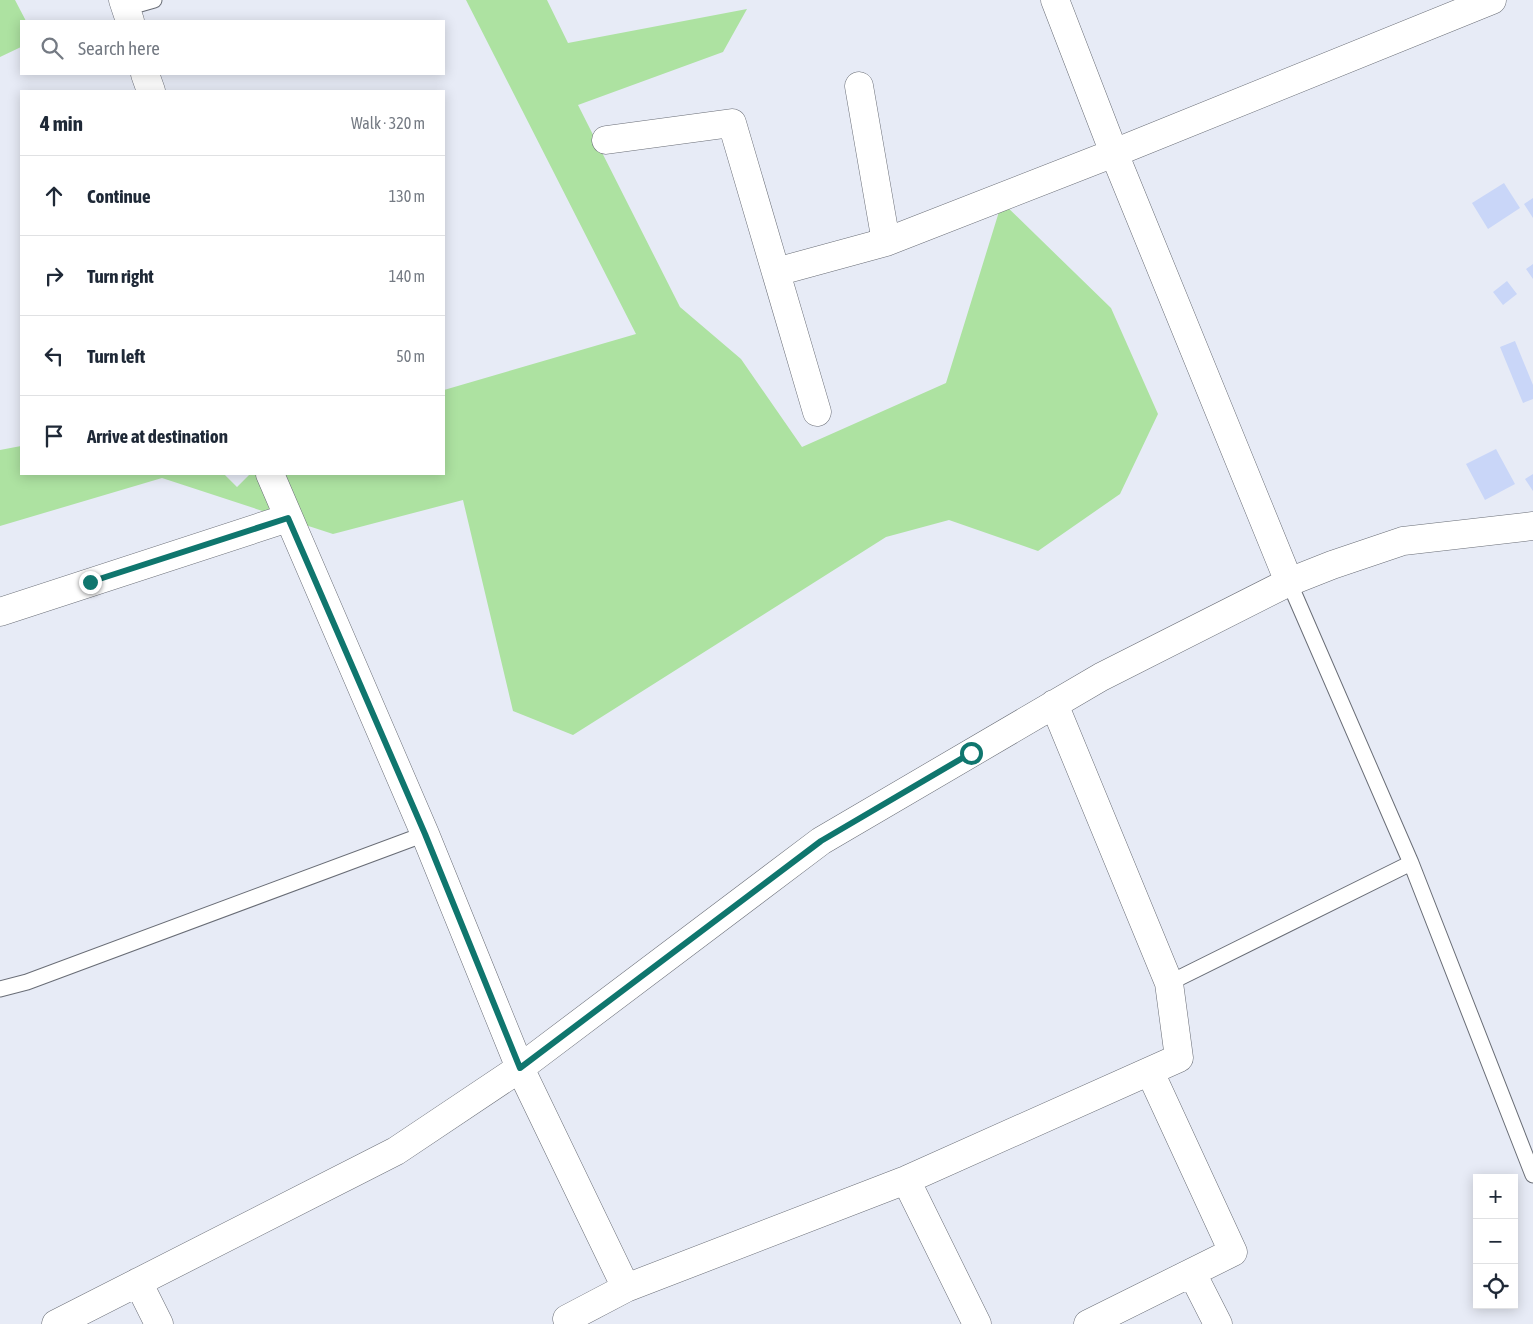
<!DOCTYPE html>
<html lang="en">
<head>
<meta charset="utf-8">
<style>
  body { margin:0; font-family:"Asap Condensed",sans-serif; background:#f2f2f3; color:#1f2937 }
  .controls { position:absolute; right:15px; bottom:15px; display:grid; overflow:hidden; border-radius:0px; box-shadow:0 2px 12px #0003 }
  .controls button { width:45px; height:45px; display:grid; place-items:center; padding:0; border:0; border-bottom:1px solid #e0e1e3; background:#fff; color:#1f2937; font:25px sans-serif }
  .stop { position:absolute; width:15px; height:15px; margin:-11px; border:4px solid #0f766e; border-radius:50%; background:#fff }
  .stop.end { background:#0f766e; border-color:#fff; box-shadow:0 1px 5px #0008 }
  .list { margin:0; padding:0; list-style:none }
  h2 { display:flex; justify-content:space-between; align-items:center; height:65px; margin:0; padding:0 20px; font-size:21px }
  h2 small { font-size:16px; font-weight:400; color:#747a83 }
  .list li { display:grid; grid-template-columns:32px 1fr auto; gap:15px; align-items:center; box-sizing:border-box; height:80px; padding:0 20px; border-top:1px solid #e0e1e3 }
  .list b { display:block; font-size:19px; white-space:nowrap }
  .list em { font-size:16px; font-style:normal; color:#747a83 }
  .icon { flex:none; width:28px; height:28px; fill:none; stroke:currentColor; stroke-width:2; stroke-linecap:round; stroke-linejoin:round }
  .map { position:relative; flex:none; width:1533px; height:1324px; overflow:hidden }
  .search { position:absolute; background:#fff; box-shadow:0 2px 12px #0003; left:20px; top:20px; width:425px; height:55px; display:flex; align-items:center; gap:12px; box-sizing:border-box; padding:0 18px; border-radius:0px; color:#747a83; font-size:19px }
  .panel { position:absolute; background:#fff; box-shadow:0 2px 12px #0003; left:20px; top:90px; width:425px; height:385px; border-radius:0px }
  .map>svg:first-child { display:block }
  .green { fill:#ade2a1 }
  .building { fill:#c9d6f8 }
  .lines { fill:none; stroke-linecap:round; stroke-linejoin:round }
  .service-casing { stroke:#696d76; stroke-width:17 }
  .minor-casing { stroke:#696d76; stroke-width:29 }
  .tertiary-casing { stroke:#696d76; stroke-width:29 }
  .service { stroke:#fff; stroke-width:15 }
  .minor { stroke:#fff; stroke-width:28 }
  .tertiary { stroke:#fff; stroke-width:28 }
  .route { stroke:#0f766e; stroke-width:6 }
</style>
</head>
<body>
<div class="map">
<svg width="1533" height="1324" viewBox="0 0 1533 1324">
  <rect width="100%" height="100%" fill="#e7ebf6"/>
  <path class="green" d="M0,0H15L26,21H21V47L0,57Z
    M466,0H547L568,43L747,9L723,52L578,105L680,307L741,359L802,447L946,383L1002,202L1111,308L1158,414L1120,494L1038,551L949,520L886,537L573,735L513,711L463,500L333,534L162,478L0,526V450L21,446V474H224L237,487L250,474H444V390L636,334Z"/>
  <path class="building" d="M1504,183L1520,208L1488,229L1472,203Z
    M1533,198V218L1524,204Z
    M1533,264V279L1526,269Z
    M1507,281L1517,294L1503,305L1493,292Z
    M1515,341L1533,385V399L1523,403L1500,347Z
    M1496,449L1515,484L1485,500L1466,464Z
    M1533,474V491L1525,479Z"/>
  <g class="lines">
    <defs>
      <path id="service" d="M126,8L154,0
        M1289,582L1411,863L1533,1175
        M1169,983L1411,863
        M0,989L27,982L425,834"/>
      <path id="minor" d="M1055,0L1114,153L1289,582
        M859,86L886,242
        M606,140L732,123L817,412
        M776,272L886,242L1114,153L1492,0
        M0,612L288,518
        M520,1068L626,1288
        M906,1180L977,1324
        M1192,1273L1218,1324
        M138,1282L159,1324
        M56,1324L396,1151L520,1068L821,841L1101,677L1289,582L1332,565L1403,541L1533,526
        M569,1324L567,1319L626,1288L906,1180L1179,1058L1169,983L1054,704
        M1088,1324L1233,1252L1150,1072"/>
      <path id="tertiary" d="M123,0L130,21
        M145,74L151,91
        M270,474L425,834L520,1068"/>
    </defs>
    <use href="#service" class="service-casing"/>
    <use href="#minor" class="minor-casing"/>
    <use href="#tertiary" class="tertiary-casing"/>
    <use href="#service" class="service"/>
    <use href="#minor" class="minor"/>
    <use href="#tertiary" class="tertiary"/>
  </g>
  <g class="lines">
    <path class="route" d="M90,582L288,518L425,834L520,1068L821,841L971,753"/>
  </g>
</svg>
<div class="controls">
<button>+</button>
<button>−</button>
<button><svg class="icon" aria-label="locate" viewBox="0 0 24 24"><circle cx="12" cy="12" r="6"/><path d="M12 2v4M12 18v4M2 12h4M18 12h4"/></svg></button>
</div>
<div class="stop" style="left:971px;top:753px"></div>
<div class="stop end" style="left:90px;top:582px"></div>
<div class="search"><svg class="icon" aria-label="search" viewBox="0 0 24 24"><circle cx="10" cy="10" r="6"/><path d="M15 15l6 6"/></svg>Search here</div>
<section class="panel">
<h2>4 min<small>Walk · 320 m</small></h2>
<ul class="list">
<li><svg class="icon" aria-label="ahead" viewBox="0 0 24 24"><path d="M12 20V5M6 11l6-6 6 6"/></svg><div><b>Continue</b></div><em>130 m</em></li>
<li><svg class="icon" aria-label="right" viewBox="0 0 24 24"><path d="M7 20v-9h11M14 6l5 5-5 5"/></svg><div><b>Turn right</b></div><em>140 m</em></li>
<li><svg class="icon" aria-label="left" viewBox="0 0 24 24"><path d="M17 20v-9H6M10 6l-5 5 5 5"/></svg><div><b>Turn left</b></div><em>50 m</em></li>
<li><svg class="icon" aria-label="arrive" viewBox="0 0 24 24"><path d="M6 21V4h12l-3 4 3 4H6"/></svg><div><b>Arrive at destination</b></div></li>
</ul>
</section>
</div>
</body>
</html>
